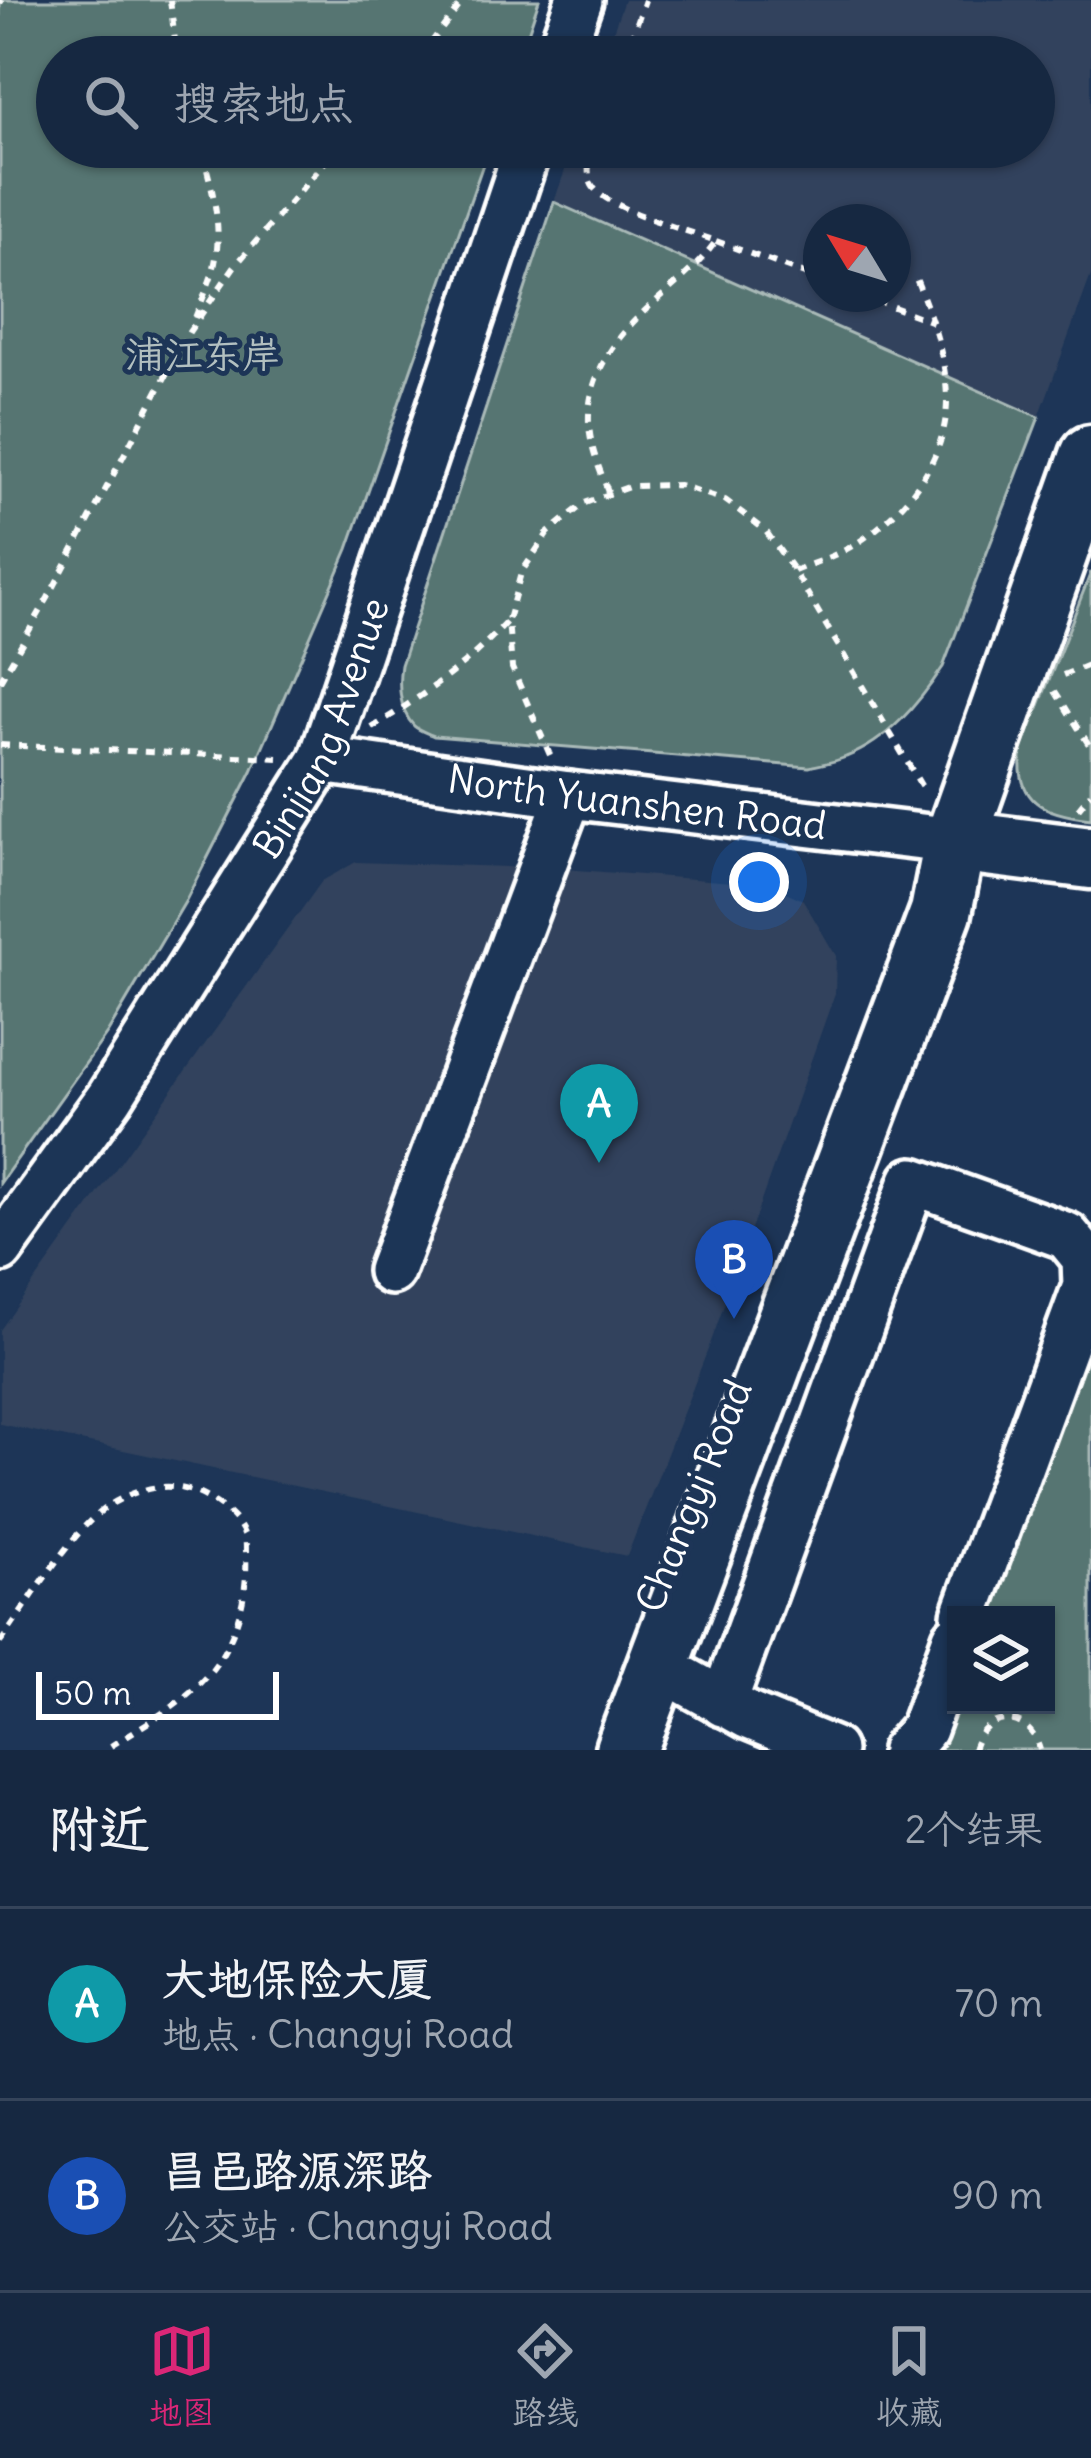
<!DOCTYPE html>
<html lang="zh">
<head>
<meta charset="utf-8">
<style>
  body { margin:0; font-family:Delius,"LXGW WenKai TC",sans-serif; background:#1f3048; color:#f1f3f6 }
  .controls { position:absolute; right:36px; bottom:36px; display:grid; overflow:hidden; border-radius:0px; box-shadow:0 3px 9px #0004 }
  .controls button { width:108px; height:108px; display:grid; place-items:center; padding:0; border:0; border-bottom:3px solid #35445a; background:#162841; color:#f1f3f6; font:60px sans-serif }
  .compass { position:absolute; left:803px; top:204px; width:108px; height:108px; border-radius:50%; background:#162841; box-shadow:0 3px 9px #0004; rotate:308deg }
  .scale { position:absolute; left:36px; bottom:30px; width:243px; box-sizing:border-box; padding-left:12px; border:6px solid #fff; border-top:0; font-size:33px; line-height:42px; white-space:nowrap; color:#fff; -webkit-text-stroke:9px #1d3557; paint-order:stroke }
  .you { position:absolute; left:759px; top:882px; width:42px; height:42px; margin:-30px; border:9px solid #fff; border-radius:50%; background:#1a73e8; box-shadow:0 0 0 18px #1a73e833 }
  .badge { display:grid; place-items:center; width:78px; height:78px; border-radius:50%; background:#db2777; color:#fff; font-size:39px; font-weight:700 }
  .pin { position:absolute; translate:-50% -99px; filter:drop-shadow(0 3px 6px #0008) }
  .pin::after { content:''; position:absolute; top:63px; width:42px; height:36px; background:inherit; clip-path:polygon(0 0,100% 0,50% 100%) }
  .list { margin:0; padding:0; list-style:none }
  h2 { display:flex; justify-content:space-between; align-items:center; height:156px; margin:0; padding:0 48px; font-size:51px }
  h2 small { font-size:39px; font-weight:400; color:#9ea6b1 }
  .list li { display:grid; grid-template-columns:78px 1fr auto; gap:36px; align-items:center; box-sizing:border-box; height:192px; padding:0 48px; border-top:3px solid #35445a }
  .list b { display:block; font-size:45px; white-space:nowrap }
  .list p { margin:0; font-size:39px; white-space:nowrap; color:#9ea6b1 }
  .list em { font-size:39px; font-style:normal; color:#9ea6b1 }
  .icon { flex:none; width:66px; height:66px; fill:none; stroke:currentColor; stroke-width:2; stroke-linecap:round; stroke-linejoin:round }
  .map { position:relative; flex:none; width:1091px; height:1750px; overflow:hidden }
  .search { position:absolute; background:#162841; box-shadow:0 3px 9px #0004; left:36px; right:36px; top:36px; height:132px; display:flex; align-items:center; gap:30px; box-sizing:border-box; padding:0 42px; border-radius:66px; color:#9ea6b1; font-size:45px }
  .sheet { height:540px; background:#162841 }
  nav { display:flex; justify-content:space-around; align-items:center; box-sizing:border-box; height:168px; border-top:3px solid #35445a; background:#162841; font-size:33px; color:#9ea6b1 }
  nav a { display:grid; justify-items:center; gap:6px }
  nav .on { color:#db2777 }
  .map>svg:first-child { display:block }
  .built { fill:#32435d; fill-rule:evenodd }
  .green { fill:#567472; stroke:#aabab8; stroke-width:3 }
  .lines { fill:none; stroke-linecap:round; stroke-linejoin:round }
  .minor-casing { stroke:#fff; stroke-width:54 }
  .major-casing { stroke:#fff; stroke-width:69 }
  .path { stroke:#fff; stroke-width:6; stroke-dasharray:9 9; stroke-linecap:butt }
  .minor { stroke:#1d3557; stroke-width:45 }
  .major { stroke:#1d3557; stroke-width:60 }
  .labels { text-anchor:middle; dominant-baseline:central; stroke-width:10; stroke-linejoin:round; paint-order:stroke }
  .park-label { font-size:39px; fill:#b3c0c0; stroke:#1d3557 }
  .street-label { font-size:39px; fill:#fff; stroke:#1d3557 }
</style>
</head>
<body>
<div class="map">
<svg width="1091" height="1750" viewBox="0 0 1091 1750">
  <rect width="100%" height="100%" fill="#1d3557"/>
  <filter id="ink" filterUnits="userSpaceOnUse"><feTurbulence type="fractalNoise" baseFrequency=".00833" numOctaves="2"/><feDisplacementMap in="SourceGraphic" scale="24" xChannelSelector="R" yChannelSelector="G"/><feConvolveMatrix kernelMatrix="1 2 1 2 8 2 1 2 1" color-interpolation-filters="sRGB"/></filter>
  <g filter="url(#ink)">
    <path class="built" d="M624,0H1091V275L1039,417L554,202L573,147H1034V57H604ZM821,222H893V294H821Z
      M356,862L564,869L771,885L803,900L836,956L835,993L712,1339L627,1556L0,1424V1330L322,881Z"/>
    <path class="green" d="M0,0H539L520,57H57V147H489L348,549L252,771L185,902L108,1032L0,1183Z
      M554,202L1039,417L943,667C919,703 888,741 846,757C835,762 821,764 809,767L434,736C427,733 420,731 414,726C399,711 398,684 401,665Z
      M1091,572V819C1045,814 1014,803 1022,749Z
      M1091,1328V1750H938L957,1705H1046V1615H989Z"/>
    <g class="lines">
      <defs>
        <g id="minor">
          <path d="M559,57L579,0"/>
          <path id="s1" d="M322,760L569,795L955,841"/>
          <path id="s2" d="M0,1249L110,1097L322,760L528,147"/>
          <path d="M391,1271L569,795"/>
          <path d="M657,1665L749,1716L832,1750"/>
          <path d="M723,1703L913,1181L1067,1236L1085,1258L1086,1286L965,1615"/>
          <path d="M905,1750L923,1729L956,1638"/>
        </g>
        <path id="major" d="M955,841L1091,858
          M626,1750L941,912L955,841L1091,456"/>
      </defs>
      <use href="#minor" class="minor-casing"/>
      <use href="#major" class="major-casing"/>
      <path class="path" d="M170,0L177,57
        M0,3L2,0
        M420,57L464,0
        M625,57L645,0
        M593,147C589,158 586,174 592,185C604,208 689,231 716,241C698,266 679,281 656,301C614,336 580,383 591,440C594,458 603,477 609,494
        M716,241L821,280
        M859,294L933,322
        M195,318C202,300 211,281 215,263C223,223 211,185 201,147
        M794,571C813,563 836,556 854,545C902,515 946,462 947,402C947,358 931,316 915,276
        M1063,675L1091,664
        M0,681L48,598L189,332L234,267L338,147
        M1055,691L1091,748
        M372,728C424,694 465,668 507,621
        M0,745L278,758
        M550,755L512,668L508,620L521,573L548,533L585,503L631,486L679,485L725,500L765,530L794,571L925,792
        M1078,809L1091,793
        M0,1643C27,1606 72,1529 108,1506C147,1482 183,1479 220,1506C229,1513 240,1523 244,1534C246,1537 246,1548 246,1552C248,1590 240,1625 220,1658C195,1699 143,1724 105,1750
        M973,1750C984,1710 1029,1710 1040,1750"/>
      <use href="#minor" class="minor"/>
      <use href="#major" class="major"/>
    </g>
  </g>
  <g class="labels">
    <g class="park-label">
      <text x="203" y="354">浦江东岸</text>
    </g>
    <g class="street-label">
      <text stroke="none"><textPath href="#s2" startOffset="615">Binjiang Avenue</textPath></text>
      <text stroke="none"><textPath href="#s1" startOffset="318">North Yuanshen Road</textPath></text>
      <text transform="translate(694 1496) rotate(-68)">Changyi Road</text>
    </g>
  </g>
</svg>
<div class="controls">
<button><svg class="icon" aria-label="layers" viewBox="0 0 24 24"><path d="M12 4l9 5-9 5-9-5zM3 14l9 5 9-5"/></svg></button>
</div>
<svg class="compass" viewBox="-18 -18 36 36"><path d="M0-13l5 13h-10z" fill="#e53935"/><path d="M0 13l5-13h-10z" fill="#9ea6b1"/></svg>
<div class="scale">50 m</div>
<div class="you"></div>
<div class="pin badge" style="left:599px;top:1163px;background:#0f9aa8">A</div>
<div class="pin badge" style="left:734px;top:1319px;background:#1a4fb4">B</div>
<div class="search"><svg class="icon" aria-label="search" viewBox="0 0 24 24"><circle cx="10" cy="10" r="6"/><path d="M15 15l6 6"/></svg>搜索地点</div>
</div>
<section class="sheet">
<h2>附近<small>2个结果</small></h2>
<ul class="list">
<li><span class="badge" style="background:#0f9aa8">A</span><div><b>大地保险大厦</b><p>地点 · Changyi Road</p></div><em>70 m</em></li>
<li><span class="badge" style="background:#1a4fb4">B</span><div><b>昌邑路源深路</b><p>公交站 · Changyi Road</p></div><em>90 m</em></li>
</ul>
</section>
<nav>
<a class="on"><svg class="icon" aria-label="map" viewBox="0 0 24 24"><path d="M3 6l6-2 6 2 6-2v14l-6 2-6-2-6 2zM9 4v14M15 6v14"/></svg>地图</a>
<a><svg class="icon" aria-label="directions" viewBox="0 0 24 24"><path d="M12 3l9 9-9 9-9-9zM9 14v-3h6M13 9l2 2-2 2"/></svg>路线</a>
<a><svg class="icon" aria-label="saved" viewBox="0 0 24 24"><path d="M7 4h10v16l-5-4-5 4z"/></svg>收藏</a>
</nav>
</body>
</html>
